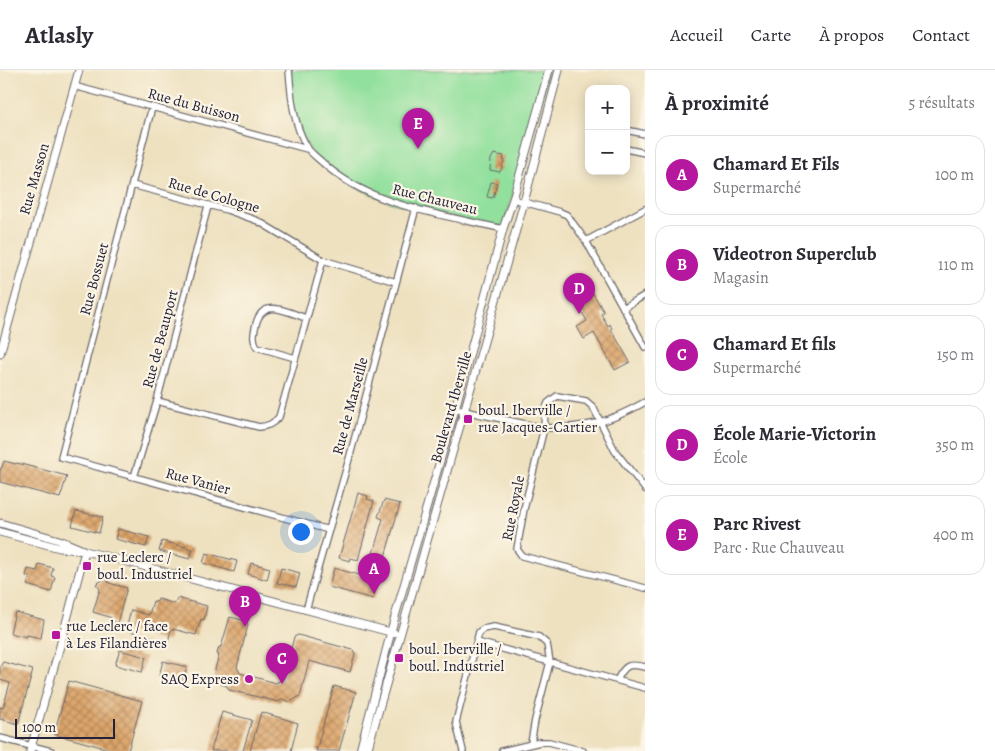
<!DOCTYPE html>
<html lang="fr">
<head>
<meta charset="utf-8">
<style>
  body { margin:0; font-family:Alegreya,serif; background:#f7f7f7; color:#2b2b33 }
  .controls { position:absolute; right:15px; top:15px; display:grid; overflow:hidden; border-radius:10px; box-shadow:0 2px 12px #0003 }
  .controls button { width:45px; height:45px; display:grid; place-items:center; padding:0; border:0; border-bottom:1px solid #e1e1e2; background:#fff; color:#2b2b33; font:25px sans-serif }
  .scale { position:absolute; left:15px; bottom:12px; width:100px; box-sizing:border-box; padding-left:5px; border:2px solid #22223b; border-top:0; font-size:14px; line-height:18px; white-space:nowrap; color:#22223b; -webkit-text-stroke:4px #fcf5e5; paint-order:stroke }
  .you { position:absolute; left:300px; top:461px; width:18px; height:18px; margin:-12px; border:4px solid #fff; border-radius:50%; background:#1a73e8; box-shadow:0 0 0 8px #1a73e833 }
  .badge { display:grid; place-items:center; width:32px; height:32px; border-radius:50%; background:#b5179e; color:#fff; font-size:16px; font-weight:700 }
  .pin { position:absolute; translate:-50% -41px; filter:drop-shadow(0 1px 2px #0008) }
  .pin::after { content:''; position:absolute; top:26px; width:18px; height:15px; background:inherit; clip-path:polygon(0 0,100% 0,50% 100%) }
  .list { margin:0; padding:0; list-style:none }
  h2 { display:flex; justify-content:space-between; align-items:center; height:65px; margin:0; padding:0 20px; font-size:21px }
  h2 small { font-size:16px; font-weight:400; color:#7c7c81 }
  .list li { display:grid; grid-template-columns:32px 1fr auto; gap:15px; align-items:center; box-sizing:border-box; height:80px; margin:0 10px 10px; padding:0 10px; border:1px solid #e1e1e2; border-radius:15px }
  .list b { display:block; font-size:19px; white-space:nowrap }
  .list p { margin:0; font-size:16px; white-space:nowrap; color:#7c7c81 }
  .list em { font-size:16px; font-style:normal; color:#7c7c81 }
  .map { position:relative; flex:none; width:645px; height:681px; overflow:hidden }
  header { display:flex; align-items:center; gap:30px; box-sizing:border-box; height:70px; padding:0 25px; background:#fff; border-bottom:1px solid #e1e1e2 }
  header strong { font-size:24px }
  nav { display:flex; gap:28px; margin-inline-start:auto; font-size:18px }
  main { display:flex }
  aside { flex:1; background:#fff }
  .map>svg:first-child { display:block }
  .green { fill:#92e09d; stroke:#5a816c }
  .building { fill:url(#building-cross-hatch) }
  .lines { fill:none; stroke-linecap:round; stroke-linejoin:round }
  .minor-casing { stroke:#69656a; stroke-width:8 }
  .tertiary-casing { stroke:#69656a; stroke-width:9 }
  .minor { stroke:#fff; stroke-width:5.5 }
  .tertiary { stroke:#fff; stroke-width:7 }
  .poi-dot { fill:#b5179e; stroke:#fcf5e5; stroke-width:2 }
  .labels { text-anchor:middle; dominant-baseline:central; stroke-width:4.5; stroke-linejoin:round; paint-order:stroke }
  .street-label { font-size:15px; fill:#22223b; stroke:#fcf5e5 }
  .poi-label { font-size:15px; fill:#22223b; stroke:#fcf5e5; text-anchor:start }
</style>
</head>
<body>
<header>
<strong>Atlasly</strong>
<nav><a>Accueil</a><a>Carte</a><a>À propos</a><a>Contact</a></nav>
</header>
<main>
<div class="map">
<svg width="645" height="681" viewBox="0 0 645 681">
  <defs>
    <pattern id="building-cross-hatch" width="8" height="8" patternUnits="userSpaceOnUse" patternTransform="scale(1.25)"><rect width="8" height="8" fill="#dca469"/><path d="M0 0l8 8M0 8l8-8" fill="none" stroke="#b28558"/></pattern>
  </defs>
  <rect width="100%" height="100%" fill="#fcf5e5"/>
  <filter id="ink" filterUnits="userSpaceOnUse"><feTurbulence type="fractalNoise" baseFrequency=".02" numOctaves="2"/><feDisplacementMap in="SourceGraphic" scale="10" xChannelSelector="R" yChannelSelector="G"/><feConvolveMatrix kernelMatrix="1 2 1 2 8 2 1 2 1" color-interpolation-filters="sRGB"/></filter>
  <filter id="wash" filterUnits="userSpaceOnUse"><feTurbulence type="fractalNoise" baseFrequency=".0096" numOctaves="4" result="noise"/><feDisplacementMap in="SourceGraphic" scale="20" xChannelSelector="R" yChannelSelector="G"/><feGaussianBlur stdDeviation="1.12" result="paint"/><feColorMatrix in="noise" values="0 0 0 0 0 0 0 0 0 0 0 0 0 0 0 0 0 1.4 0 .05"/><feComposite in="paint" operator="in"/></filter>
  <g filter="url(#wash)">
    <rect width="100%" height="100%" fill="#eee1c0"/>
    <path class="green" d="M289,0H549L503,159L393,133L355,117L315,87L303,67L291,31Z"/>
    <g id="blocks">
      <path class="building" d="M494,84L504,86L503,91H504L500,102L490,100L491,89Z
        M491,112L497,113L493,128L487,127Z
        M588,215L604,242L601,244L608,256L610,254L612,259H611L630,292L615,300L594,263L584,269L577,257L587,251L572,225Z
        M4,391L16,394L17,393L67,406L60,428L0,412V399H1Z
        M358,423L368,426L367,429L374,431L358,490L351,488L350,491L339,488Z
        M384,430L400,434L373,529L329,517L334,498L366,507L383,449L378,447Z
        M76,441L103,447L99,463L72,456Z
        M118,459L149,467L146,477L115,469Z
        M162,471L193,479L190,489L159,481Z
        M206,483L237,491L234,502L203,493Z
        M251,493L270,498L267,510L248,504Z
        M39,494L53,498L51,506L55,507L51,522L27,515L30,507L26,506L28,499L37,501Z
        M281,498L300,503L296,517L277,513Z
        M106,508L109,513L127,518L117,553L111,551L112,548L93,542L100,519L96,514Z
        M177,528L207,536L204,550L201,549L196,565L173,559L171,560L168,572L126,560L131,540L149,545L153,531L157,532L158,529L175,534Z
        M15,542L44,550L41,568L27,565L26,567L10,563Z
        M230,547L246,551L248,555L237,597L240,603L276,613L283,609L294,567L298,565L353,580L355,584L350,602L309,591L300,626L290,632L282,629L279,632L229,620L227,616L220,614L214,603L219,585L217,584L219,577H221Z
        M120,580L146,587L142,602L115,595Z
        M163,591L187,597L183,613L159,606Z
        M3,592L33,600L18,654L0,649V637L3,638L10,613L0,610V597Z
        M69,611L142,631L128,681H116L54,664Z
        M334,616L356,622L339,681H316Z
        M222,642L252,650L243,681H211Z
        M261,642L298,653L291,681H250Z"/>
    </g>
  </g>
  <g filter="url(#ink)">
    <use href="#blocks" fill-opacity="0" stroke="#69656a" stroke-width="1"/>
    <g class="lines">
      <defs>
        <path id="minor" d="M289,0C291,26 293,54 307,77C310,83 318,88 323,93C371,137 442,144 503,159
          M74,16L307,79
          M152,37L61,387L329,460
          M626,60L645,64
          M626,79L645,83
          M132,115L227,140L258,151L323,190L396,212
          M513,129L560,142L567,145L586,171L645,277
          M586,171L645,139
          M623,238L645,225
          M295,288L257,277C252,269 254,263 256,254C263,227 287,242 306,248
          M157,331L259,357C268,356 273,354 279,347L323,190
          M455,339L544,358C587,358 608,353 645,332
          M134,407L157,331L208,136
          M645,419L615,381L593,337L586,331L557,326L548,333L545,340L544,358L524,439L517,479L522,486L645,518
          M306,540L351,382L416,138
          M477,572L645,618
          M617,610C625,595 628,593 645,597
          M0,668L51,681
          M463,681L456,652L479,562L483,559L494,557L539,567L547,574L550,592L535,650L531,673
          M502,681L540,672H549L583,681"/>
        <path id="tertiary" d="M0,284L79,0
          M0,453L59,470L83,480
          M0,462L60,478L85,481L109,487L394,563
          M30,681L60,576L85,481
          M360,681L394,550L455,339L503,159L513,129L549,0
          M367,681L524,132L559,0"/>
      </defs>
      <use href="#minor" class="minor-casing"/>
      <use href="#tertiary" class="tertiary-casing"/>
      <use href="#minor" class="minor"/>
      <use href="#tertiary" class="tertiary"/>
    </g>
  </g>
  <g class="poi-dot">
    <rect x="463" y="344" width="10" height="10" rx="2.5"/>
    <rect x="82" y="491" width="10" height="10" rx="2.5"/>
    <rect x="51" y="560" width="10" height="10" rx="2.5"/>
    <rect x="394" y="583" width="10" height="10" rx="2.5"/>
    <circle cx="249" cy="609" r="5"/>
  </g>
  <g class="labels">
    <g class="street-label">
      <text transform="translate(194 35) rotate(15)">Rue du Buisson</text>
      <text transform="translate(34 109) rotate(-74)">Rue Masson</text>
      <text transform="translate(214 125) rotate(16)">Rue de Cologne</text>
      <text transform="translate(435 129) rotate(14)">Rue Chauveau</text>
      <text transform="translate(94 209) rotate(-75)">Rue Bossuet</text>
      <text transform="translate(160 269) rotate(-75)">Rue de Beauport</text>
      <text transform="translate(350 336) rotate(-75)">Rue de Marseille</text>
      <text transform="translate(451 337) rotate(-74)">Boulevard Iberville</text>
      <text transform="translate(198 411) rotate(15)">Rue Vanier</text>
      <text transform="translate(513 438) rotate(-79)">Rue Royale</text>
    </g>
    <g class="poi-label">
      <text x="478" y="340">boul. Iberville /<tspan x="478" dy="17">rue Jacques-Cartier</tspan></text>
      <text x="97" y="487">rue Leclerc /<tspan x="97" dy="17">boul. Industriel</tspan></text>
      <text x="66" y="556">rue Leclerc / face<tspan x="66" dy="17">à Les Filandières</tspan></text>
      <text x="409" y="579">boul. Iberville /<tspan x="409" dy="17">boul. Industriel</tspan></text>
      <text x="239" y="609" text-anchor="end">SAQ Express</text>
    </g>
  </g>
</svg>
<div class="controls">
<button>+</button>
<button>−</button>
</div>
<div class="scale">100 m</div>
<div class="you"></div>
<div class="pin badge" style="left:374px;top:524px">A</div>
<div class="pin badge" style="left:245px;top:557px">B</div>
<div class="pin badge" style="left:282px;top:614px">C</div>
<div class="pin badge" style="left:579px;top:244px">D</div>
<div class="pin badge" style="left:418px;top:79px">E</div>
</div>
<aside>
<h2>À proximité<small>5 résultats</small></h2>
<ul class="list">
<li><span class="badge">A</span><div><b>Chamard Et Fils</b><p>Supermarché</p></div><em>100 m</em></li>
<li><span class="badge">B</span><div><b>Videotron Superclub</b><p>Magasin</p></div><em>110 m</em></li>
<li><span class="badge">C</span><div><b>Chamard Et fils</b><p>Supermarché</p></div><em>150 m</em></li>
<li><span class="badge">D</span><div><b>École Marie-Victorin</b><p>École</p></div><em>350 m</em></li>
<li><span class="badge">E</span><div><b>Parc Rivest</b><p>Parc · Rue Chauveau</p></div><em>400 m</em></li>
</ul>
</aside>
</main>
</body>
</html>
